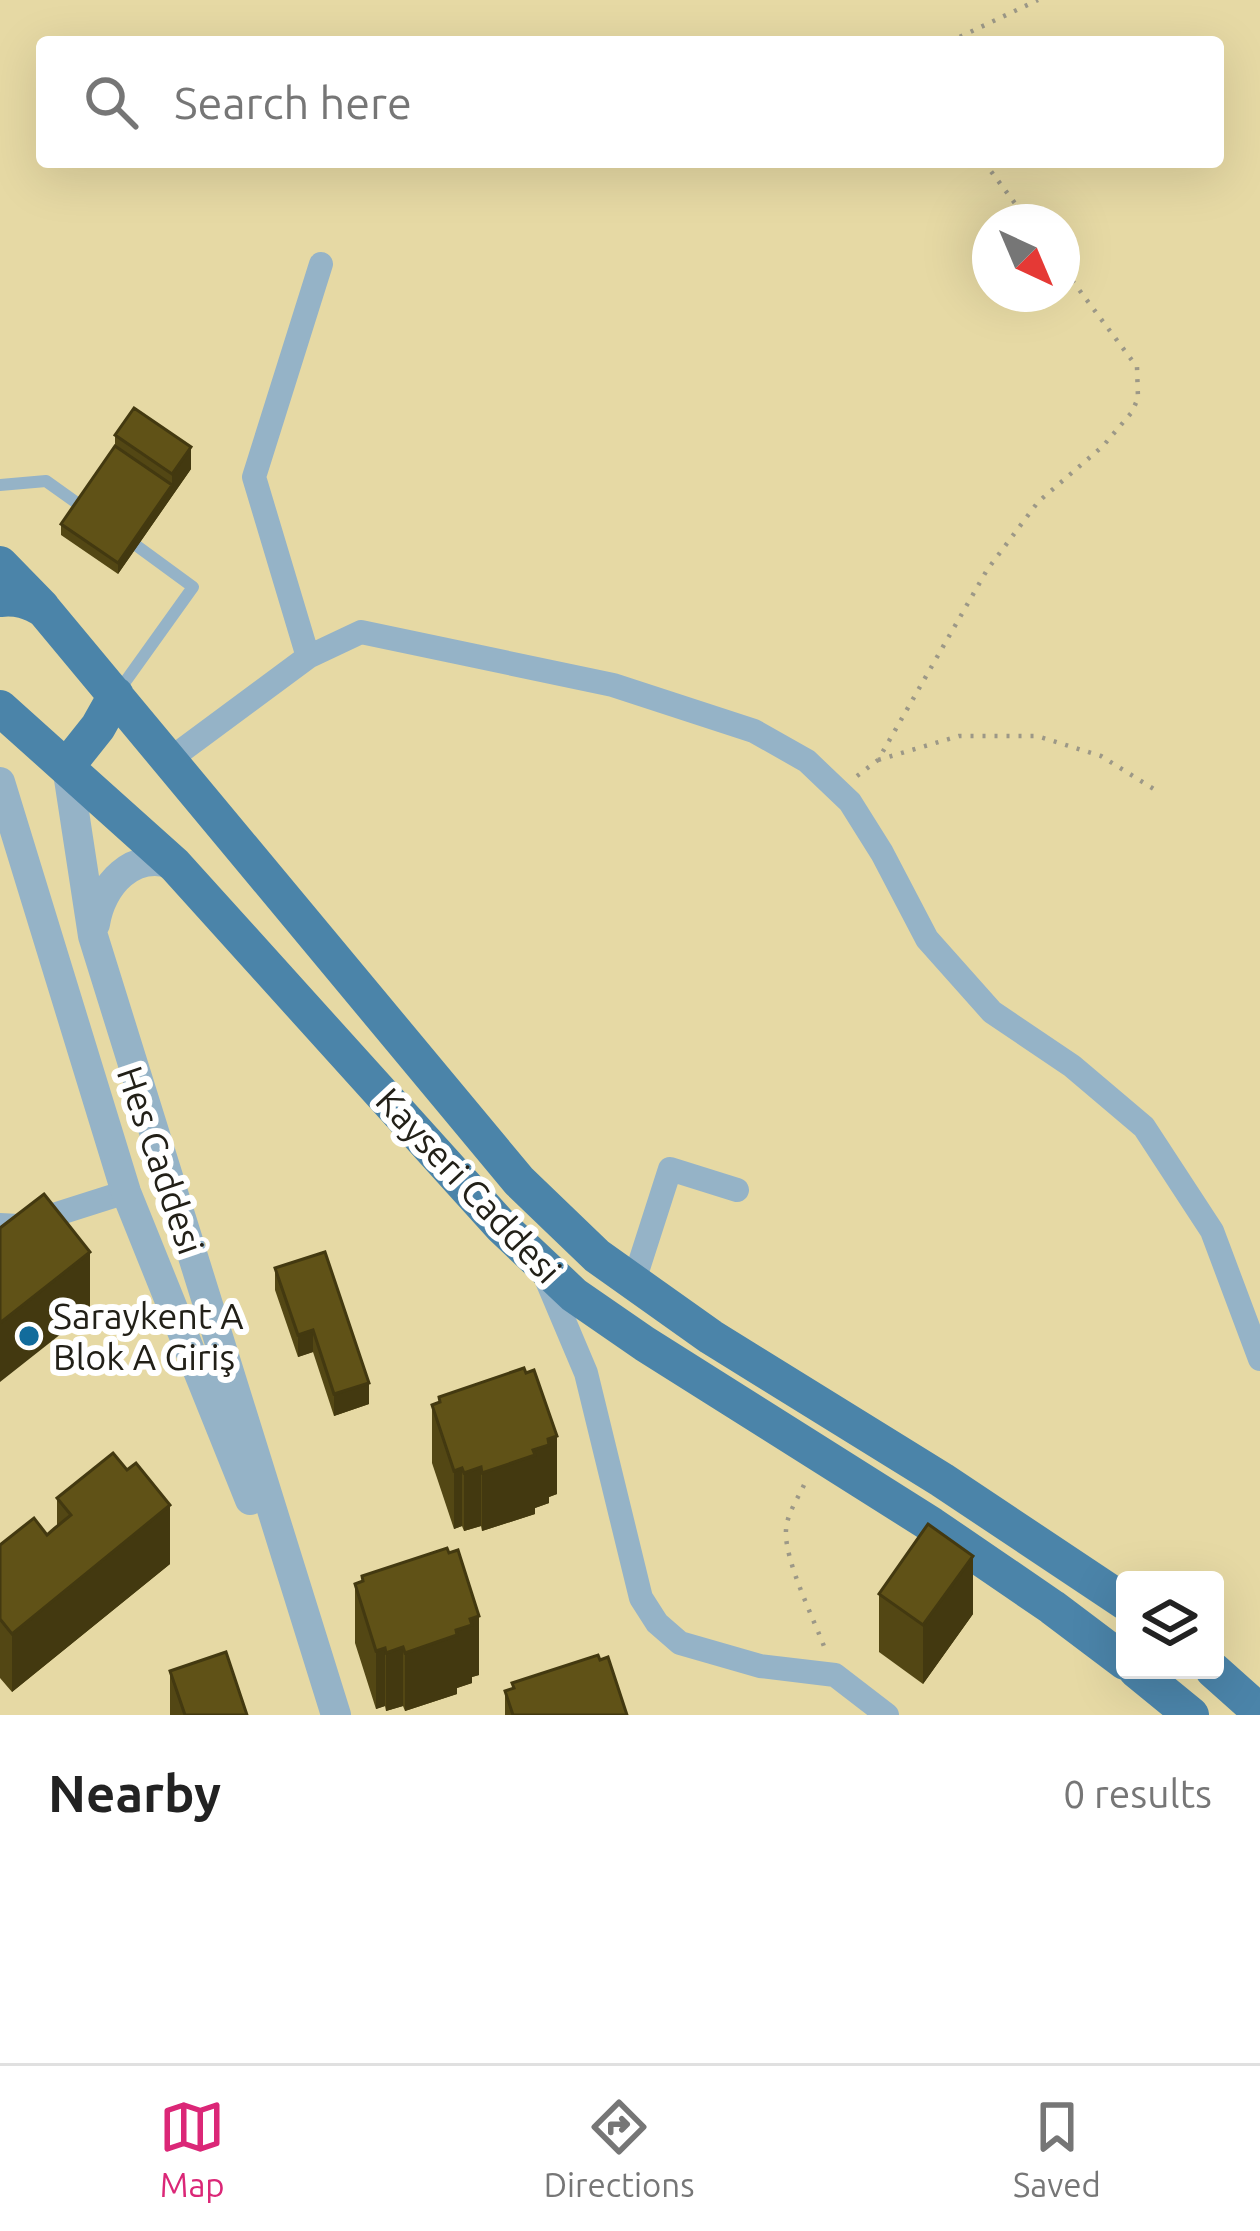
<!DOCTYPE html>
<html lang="en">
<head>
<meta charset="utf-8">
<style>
  body { margin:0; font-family:Ubuntu,sans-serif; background:#f2f2f2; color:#222 }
  .controls { position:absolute; right:36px; bottom:36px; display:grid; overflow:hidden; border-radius:12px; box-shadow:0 12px 48px #0002 }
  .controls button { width:108px; height:108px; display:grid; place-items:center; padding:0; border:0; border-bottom:3px solid #e0e0e0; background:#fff; color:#222; font:60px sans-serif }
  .compass { position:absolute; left:972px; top:204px; width:108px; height:108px; border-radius:50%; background:#fff; box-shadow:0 12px 48px #0002; rotate:136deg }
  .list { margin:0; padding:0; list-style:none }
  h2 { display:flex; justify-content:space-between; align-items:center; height:156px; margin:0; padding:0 48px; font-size:51px }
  h2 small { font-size:39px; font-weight:400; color:#767676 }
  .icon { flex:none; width:66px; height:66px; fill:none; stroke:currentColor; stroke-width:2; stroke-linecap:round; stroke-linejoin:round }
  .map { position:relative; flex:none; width:1260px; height:1715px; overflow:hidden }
  .search { position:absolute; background:#fff; box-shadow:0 12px 48px #0002; left:36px; right:36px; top:36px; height:132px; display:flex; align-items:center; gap:30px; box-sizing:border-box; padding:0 42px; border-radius:12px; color:#767676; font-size:45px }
  .sheet { height:348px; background:#fff }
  nav { display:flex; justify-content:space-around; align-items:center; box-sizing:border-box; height:168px; border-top:3px solid #e0e0e0; background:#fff; font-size:33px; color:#767676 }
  nav a { display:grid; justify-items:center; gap:6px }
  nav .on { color:#db2777 }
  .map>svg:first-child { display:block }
  .green { fill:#e6d9a4; fill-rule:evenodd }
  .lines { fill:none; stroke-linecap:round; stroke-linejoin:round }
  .path { stroke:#9c9887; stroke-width:4.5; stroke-dasharray:3 9; stroke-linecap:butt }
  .service { stroke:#95b3c7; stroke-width:12 }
  .minor { stroke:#95b3c7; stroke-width:24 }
  .tertiary { stroke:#95b3c7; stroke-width:30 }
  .primary { stroke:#4b84a9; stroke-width:36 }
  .wall { fill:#534714 }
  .shaded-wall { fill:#433910 }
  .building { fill:#605217; stroke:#433910; stroke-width:3 }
  .poi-dot { fill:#126c9c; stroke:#fff; stroke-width:4.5 }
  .labels { text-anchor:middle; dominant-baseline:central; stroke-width:12; stroke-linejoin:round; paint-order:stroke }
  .street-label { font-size:36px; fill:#222018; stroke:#fff }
  .poi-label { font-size:36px; fill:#222018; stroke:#fff; text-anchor:start }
</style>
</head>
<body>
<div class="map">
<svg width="1260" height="1715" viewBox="0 0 1260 1715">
  <rect width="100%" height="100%" fill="#eee9d2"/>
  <path class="green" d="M0,0H1260V1715H0ZM42,42H1218V162H42ZM990,222H1062V294H990ZM1125,1580H1215V1670H1125Z"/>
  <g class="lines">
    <path class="path" d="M949,42L1038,0
      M984,162L1029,222
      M878,760L959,736H1037L1101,756L1157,791
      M857,776L878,760L987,570L1038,502L1103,446L1132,412L1138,398L1137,367L1062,267
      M804,1485C797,1500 787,1514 786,1530C784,1560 814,1619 825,1649"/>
    <path class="service" d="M0,485L46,481L81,506
      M120,689L193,587L137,546"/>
    <path class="minor" d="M308,657L254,477L321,264
      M169,760L308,657L361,632L613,685L754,731L807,761L850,802L882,853L927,939L992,1012L1072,1066L1144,1127L1212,1231L1260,1359
      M0,1225L19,1226L126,1192
      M545,1276L586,1373L641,1598L657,1623L680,1643L760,1666L835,1675L887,1715
      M634,1281L670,1169L737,1190"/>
    <path class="tertiary" d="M67,766L93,936L336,1715
      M0,782L126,1192L250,1500
      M95,924C101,885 133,849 175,865"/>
    <path class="primary" d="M0,564L42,607
      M0,599C17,597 30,601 44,610L519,1181L597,1256L711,1337L942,1480L1125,1602
      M0,708L175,865L502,1227L574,1295L645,1344L932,1525L1052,1607L1125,1662
      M67,766L98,727L116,695
      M1136,1670L1191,1715
      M1213,1670L1260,1712"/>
  </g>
  <path class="wall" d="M115,435L191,469L118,574L61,535V524L115,446Z
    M275,1268L369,1404L334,1416L313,1352L298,1357L275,1290Z
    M439,1397L557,1494L549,1497V1503L535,1508V1514L482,1531L481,1526L464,1531L462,1526L454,1529L432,1463V1405L439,1403Z
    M57,1498L170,1564L12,1692L0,1678V1545L47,1535L57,1526Z
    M449,1553L479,1675L472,1677V1683L457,1688V1694L405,1711L403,1706L386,1711L385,1706L376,1709L355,1643V1584L362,1582V1576Z
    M879,1594L973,1614L923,1684L879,1652Z
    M170,1671L247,1715H170Z
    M512,1683L627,1715H505V1691L512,1689Z"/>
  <path class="shaded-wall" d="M191,447V469L118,574V563L172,485V474Z
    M90,1252V1311L0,1382V1323Z
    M313,1330V1352L298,1357V1335Z
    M369,1383V1404L334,1416V1394Z
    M557,1436V1494L549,1497V1503L535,1508V1514L482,1531V1473L533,1450L548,1439Z
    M481,1467V1526L464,1531V1473Z
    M462,1468V1526L454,1529V1471Z
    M170,1505V1564L12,1692V1634Z
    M973,1556V1614L923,1684V1625Z
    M479,1616V1675L472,1677V1683L457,1688V1694L405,1711V1653L456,1630L470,1619Z
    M403,1647V1706L386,1711V1653Z
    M385,1648V1706L376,1709V1651Z"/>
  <path class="building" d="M134,408L191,447L172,474L115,435Z
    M115,446L172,485L118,563L61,524Z
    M44,1194L90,1252L0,1323V1228Z
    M325,1252L369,1383L334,1394L313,1330L298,1335L275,1268Z
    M524,1368L526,1373L534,1370L557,1436L548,1439L549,1445L533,1450L535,1455L482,1473L481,1467L464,1473L462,1468L454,1471L432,1405L440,1402L439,1397Z
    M113,1453L127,1470L136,1463L170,1505L12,1634L0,1619V1545L34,1518L47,1535L55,1528L71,1515L57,1498Z
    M928,1524L973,1556L923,1625L879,1594Z
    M447,1548L449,1553L458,1550L479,1616L470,1619L472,1625L456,1630L457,1635L405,1653L403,1647L386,1653L385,1648L376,1651L355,1584L363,1581L362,1576Z
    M226,1652L247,1715H185L170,1671Z
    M598,1655L600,1660L608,1657L627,1715H513L505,1691L514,1688L512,1683Z"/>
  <circle class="poi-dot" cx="29" cy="1336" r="12"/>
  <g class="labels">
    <g class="street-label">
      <text transform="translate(161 1160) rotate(71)">Hes Caddesi</text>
      <text transform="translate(469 1185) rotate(47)">Kayseri Caddesi</text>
    </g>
    <g class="poi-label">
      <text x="53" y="1315">Saraykent A<tspan x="53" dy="41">Blok A Giriş</tspan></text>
    </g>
  </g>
</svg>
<div class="controls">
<button><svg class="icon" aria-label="layers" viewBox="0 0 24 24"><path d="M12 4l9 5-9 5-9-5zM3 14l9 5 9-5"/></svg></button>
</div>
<svg class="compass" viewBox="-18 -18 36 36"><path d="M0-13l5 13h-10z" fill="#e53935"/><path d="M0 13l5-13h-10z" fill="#767676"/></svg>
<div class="search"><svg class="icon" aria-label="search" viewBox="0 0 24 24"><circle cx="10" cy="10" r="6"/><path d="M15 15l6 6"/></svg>Search here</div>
</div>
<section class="sheet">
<h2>Nearby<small>0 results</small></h2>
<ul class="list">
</ul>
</section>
<nav>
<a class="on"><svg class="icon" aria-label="map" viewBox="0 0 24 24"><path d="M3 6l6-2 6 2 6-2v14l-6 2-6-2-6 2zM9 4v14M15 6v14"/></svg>Map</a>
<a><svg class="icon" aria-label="directions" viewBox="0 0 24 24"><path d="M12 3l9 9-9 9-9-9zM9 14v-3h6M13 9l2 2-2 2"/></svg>Directions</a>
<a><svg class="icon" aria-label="saved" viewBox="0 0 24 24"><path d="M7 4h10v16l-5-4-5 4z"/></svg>Saved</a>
</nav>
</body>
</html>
